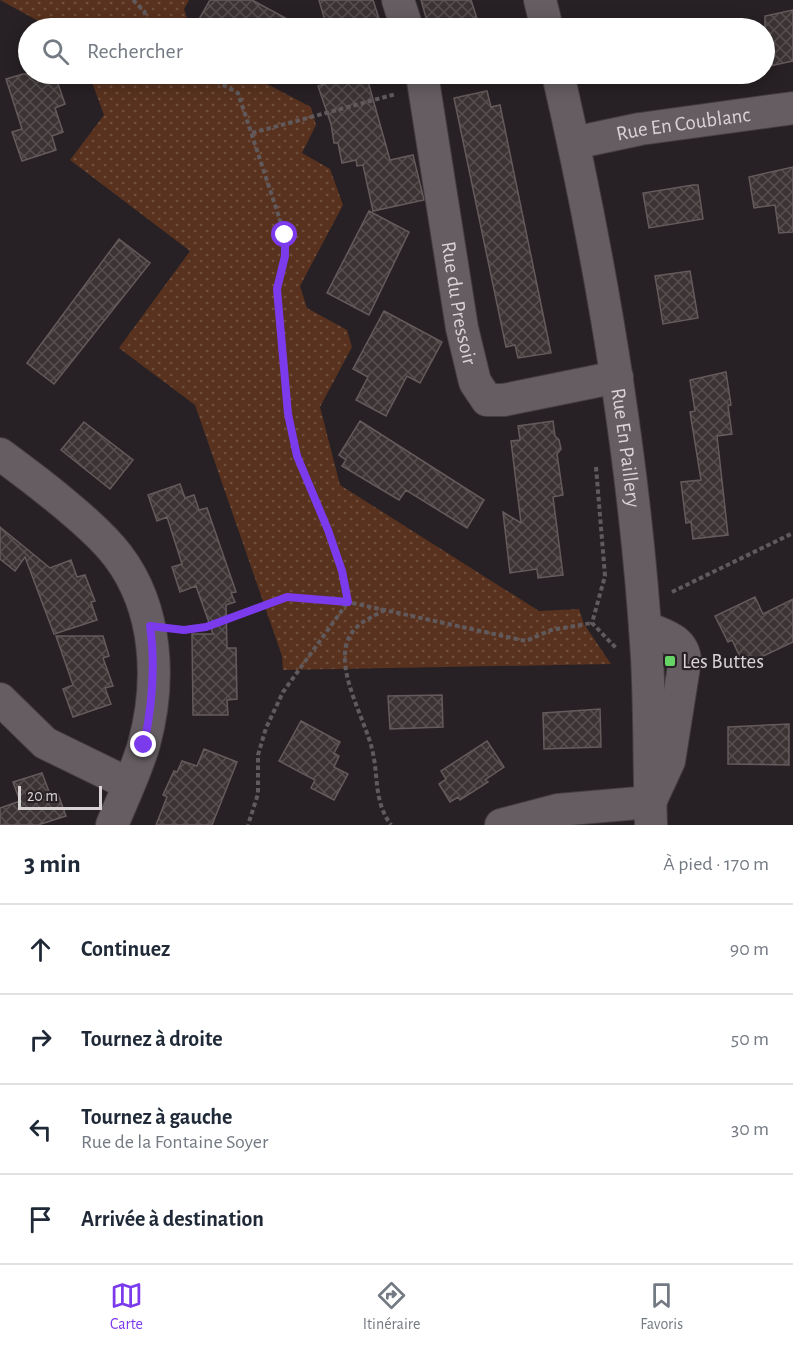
<!DOCTYPE html>
<html lang="fr">
<head>
<meta charset="utf-8">
<style>
  body { margin:0; font-family:"Alegreya Sans",sans-serif; background:#f6f6f7; color:#1f2937 }
  .scale { position:absolute; left:18px; bottom:15px; width:84px; box-sizing:border-box; padding-left:6px; border:3px solid #d8d3d5; border-top:0; font-size:16px; line-height:21px; white-space:nowrap; color:#d8d3d5; -webkit-text-stroke:4px #272024; paint-order:stroke }
  .stop { position:absolute; width:18px; height:18px; margin:-14px; border:4px solid #7c3aed; border-radius:50%; background:#fff }
  .stop.end { background:#7c3aed; border-color:#fff; box-shadow:0 2px 6px #0008 }
  .list { margin:0; padding:0; list-style:none }
  h2 { display:flex; justify-content:space-between; align-items:center; height:78px; margin:0; padding:0 24px; font-size:26px }
  h2 small { font-size:20px; font-weight:400; color:#747a83 }
  .list li { display:grid; grid-template-columns:39px 1fr auto; gap:18px; align-items:center; box-sizing:border-box; height:90px; padding:0 24px; border-top:2px solid #e0e1e3 }
  .list b { display:block; font-size:22px; white-space:nowrap }
  .list p { margin:0; font-size:20px; white-space:nowrap; color:#747a83 }
  .list em { font-size:20px; font-style:normal; color:#747a83 }
  .icon { flex:none; width:33px; height:33px; fill:none; stroke:currentColor; stroke-width:2; stroke-linecap:round; stroke-linejoin:round }
  .map { position:relative; flex:none; width:793px; height:825px; overflow:hidden }
  .search { position:absolute; background:#fff; box-shadow:0 3px 15px #0003; left:18px; right:18px; top:18px; height:66px; display:flex; align-items:center; gap:15px; box-sizing:border-box; padding:0 21px; border-radius:33px; color:#747a83; font-size:22px }
  .sheet { height:438px; background:#fff }
  nav { display:flex; justify-content:space-around; align-items:center; box-sizing:border-box; height:84px; border-top:2px solid #e0e1e3; background:#fff; font-size:16px; color:#747a83 }
  nav a { display:grid; justify-items:center; gap:3px }
  nav .on { color:#7c3aed }
  .map>svg:first-child { display:block }
  .grass { fill:url(#grass-dots) }
  .building { fill:url(#building-cross-hatch); stroke:#655b5c; stroke-width:1.5 }
  .lines { fill:none; stroke-linecap:round; stroke-linejoin:round }
  .minor-casing { stroke:#443e41; stroke-width:34 }
  .path { stroke:#605a5d; stroke-width:4; stroke-dasharray:4.5 3; stroke-linecap:butt }
  .minor { stroke:#655d61; stroke-width:32 }
  .route { stroke:#7c3aed; stroke-width:8 }
  .poi-dot { fill:#67d466; stroke:#272024; stroke-width:2 }
  .labels { text-anchor:middle; dominant-baseline:central; stroke-width:4.5; stroke-linejoin:round; paint-order:stroke }
  .street-label { font-size:21px; fill:#d8d3d5; stroke:#272024 }
  .poi-label { font-size:21px; fill:#d8d3d5; stroke:#272024; text-anchor:start }
</style>
</head>
<body>
<div class="map">
<svg width="793" height="825" viewBox="0 0 793 825">
  <defs>
    <pattern id="grass-dots" width="8" height="8" patternUnits="userSpaceOnUse" patternTransform="scale(1.5)"><rect width="8" height="8" fill="#58321e"/><path d="M2 2h.1M6 6h.1" fill="none" stroke="#6f4f3e" stroke-width="1.8" stroke-linecap="round"/></pattern>
    <pattern id="building-cross-hatch" width="8" height="8" patternUnits="userSpaceOnUse" patternTransform="scale(1.5)"><rect width="8" height="8" fill="#3c3434"/><path d="M0 0l8 8M0 8l8-8" fill="none" stroke="#575050"/></pattern>
  </defs>
  <rect width="100%" height="100%" fill="#272024"/>
  <path class="grass" d="M0,0H189L184,9L190,28H51Z
    M89,74H248L311,107L316,125L302,153L330,169L343,205L300,286L307,308L347,330L352,347L320,407L340,485L539,611L579,609L584,624L611,664L283,670L282,656L195,405L119,348L190,251L70,160L104,115Z"/>
  <path class="building" d="M210,0H252L304,28H194Z
    M319,0H373L382,28H327Z
    M421,0H471L480,28H429Z
    M793,10V61L765,67V16Z
    M23,74H43L45,82L56,78L65,104L55,108L63,132L52,136L56,150L22,161L12,132L22,129L6,79Z
    M336,74H366L390,160L413,155L424,200L373,211L363,165L357,166L356,160L342,163L338,143H334L331,124L318,86L338,80Z
    M487,91L491,107L500,105L551,353L518,358L515,345L506,347L454,98Z
    M793,167V232L779,233L775,205L754,208L749,177Z
    M693,185H698L703,219L649,228L643,193Z
    M369,211L409,232L369,315L327,293Z
    M119,239L150,263L54,384L27,363Z
    M690,271L698,318L663,324L655,276Z
    M384,311L442,342L420,383L407,376L386,416L356,400L368,377L353,369Z
    M726,372L731,405L728,406L732,434L717,436L728,535L693,539L691,522L686,523L681,482L701,480L690,412L695,411L690,380Z
    M360,421L484,500L467,528L406,490L399,500L342,466L346,460L339,455Z
    M553,421L555,436L559,440L561,449L557,454L563,495L553,497L563,575L538,578L537,569L510,573L503,512L521,523L511,441L520,440L518,426Z
    M84,422L133,460L110,489L61,450Z
    M180,484L185,498L194,495L199,510L207,508L236,592L231,593L235,602L226,605L227,648H236L237,699L227,700L228,715H193L192,634H213L196,586L180,592L172,567L182,564L167,517L157,521L148,495Z
    M0,527L50,568L71,560L77,577L85,575L95,601L91,602L97,620L54,634L25,557L15,571L0,559Z
    M755,597L763,614L793,599V642L744,665L732,640L728,642L715,616Z
    M56,636H103L109,656L103,658L113,686L105,688L111,704L73,717L63,689L73,685Z
    M442,695L443,727L390,729L388,696Z
    M600,709L601,747L544,749L543,713Z
    M301,721L340,742L334,753L339,756L334,767L348,774L334,800L311,788L315,780L279,761Z
    M789,724V765L728,764V727Z
    M487,741L504,767L485,780L488,782L460,800L458,797L450,802L439,784L446,779L441,771Z
    M204,749L237,762L212,825H156L167,797L163,795L174,771L177,772L182,761L197,766Z
    M42,773L51,797L58,794L66,816L38,825H0V808L20,801L13,782Z"/>
  <g class="lines">
    <defs>
      <g id="minor">
        <path d="M398,0L407,28"/>
        <path d="M540,0L547,28"/>
        <path id="s1" d="M422,74L462,328L475,382L487,400H504L617,377"/>
        <path id="s2" d="M558,74C602,266 635,460 647,657C650,713 649,769 651,825"/>
        <path id="s3" d="M574,143L640,129L793,108"/>
        <path d="M0,454C34,479 93,523 118,556C158,609 161,682 144,744C136,772 123,798 112,825"/>
        <path d="M0,699L45,743L129,784"/>
        <path d="M501,825L558,810L650,802L669,761L685,660C683,638 662,635 645,627"/>
      </g>
    </defs>
    <use href="#minor" class="minor-casing"/>
    <path class="path" d="M133,0L144,11L150,28
      M203,74L238,93L285,235V256L277,289L288,414L297,456L328,530L342,571L348,602L283,692L266,728L258,755V794L248,825
      M453,79L471,74
      M252,133L396,94
      M596,467L605,576L592,623L616,648
      M672,592L793,533
      M385,610C368,619 351,625 346,646C339,677 365,720 372,749C379,776 373,800 391,825
      M178,629L206,627L287,597L348,602L526,641L551,630L592,623"/>
    <use href="#minor" class="minor"/>
  </g>
  <g class="lines">
    <path class="route" d="M144,745C152,706 156,666 150,626L184,630L206,627L287,597L348,602L342,571L328,530L297,456L288,414L277,289L285,256V235"/>
  </g>
  <rect class="poi-dot" x="664" y="655" width="12" height="12" rx="3"/>
  <g class="labels">
    <g class="street-label">
      <text stroke="none"><textPath href="#s3" startOffset="111">Rue En Coublanc</textPath></text>
      <text stroke="none"><textPath href="#s1" startOffset="232">Rue du Pressoir</textPath></text>
      <text stroke="none"><textPath href="#s2" startOffset="380">Rue En Paillery</textPath></text>
    </g>
    <g class="poi-label">
      <text x="682" y="661">Les Buttes</text>
    </g>
  </g>
</svg>
<div class="scale">20 m</div>
<div class="stop" style="left:285px;top:235px"></div>
<div class="stop end" style="left:144px;top:745px"></div>
<div class="search"><svg class="icon" aria-label="search" viewBox="0 0 24 24"><circle cx="10" cy="10" r="6"/><path d="M15 15l6 6"/></svg>Rechercher</div>
</div>
<section class="sheet">
<h2>3 min<small>À pied · 170 m</small></h2>
<ul class="list">
<li><svg class="icon" aria-label="ahead" viewBox="0 0 24 24"><path d="M12 20V5M6 11l6-6 6 6"/></svg><div><b>Continuez</b></div><em>90 m</em></li>
<li><svg class="icon" aria-label="right" viewBox="0 0 24 24"><path d="M7 20v-9h11M14 6l5 5-5 5"/></svg><div><b>Tournez à droite</b></div><em>50 m</em></li>
<li><svg class="icon" aria-label="left" viewBox="0 0 24 24"><path d="M17 20v-9H6M10 6l-5 5 5 5"/></svg><div><b>Tournez à gauche</b><p>Rue de la Fontaine Soyer</p></div><em>30 m</em></li>
<li><svg class="icon" aria-label="arrive" viewBox="0 0 24 24"><path d="M6 21V4h12l-3 4 3 4H6"/></svg><div><b>Arrivée à destination</b></div></li>
</ul>
</section>
<nav>
<a class="on"><svg class="icon" aria-label="map" viewBox="0 0 24 24"><path d="M3 6l6-2 6 2 6-2v14l-6 2-6-2-6 2zM9 4v14M15 6v14"/></svg>Carte</a>
<a><svg class="icon" aria-label="directions" viewBox="0 0 24 24"><path d="M12 3l9 9-9 9-9-9zM9 14v-3h6M13 9l2 2-2 2"/></svg>Itinéraire</a>
<a><svg class="icon" aria-label="saved" viewBox="0 0 24 24"><path d="M7 4h10v16l-5-4-5 4z"/></svg>Favoris</a>
</nav>
</body>
</html>
